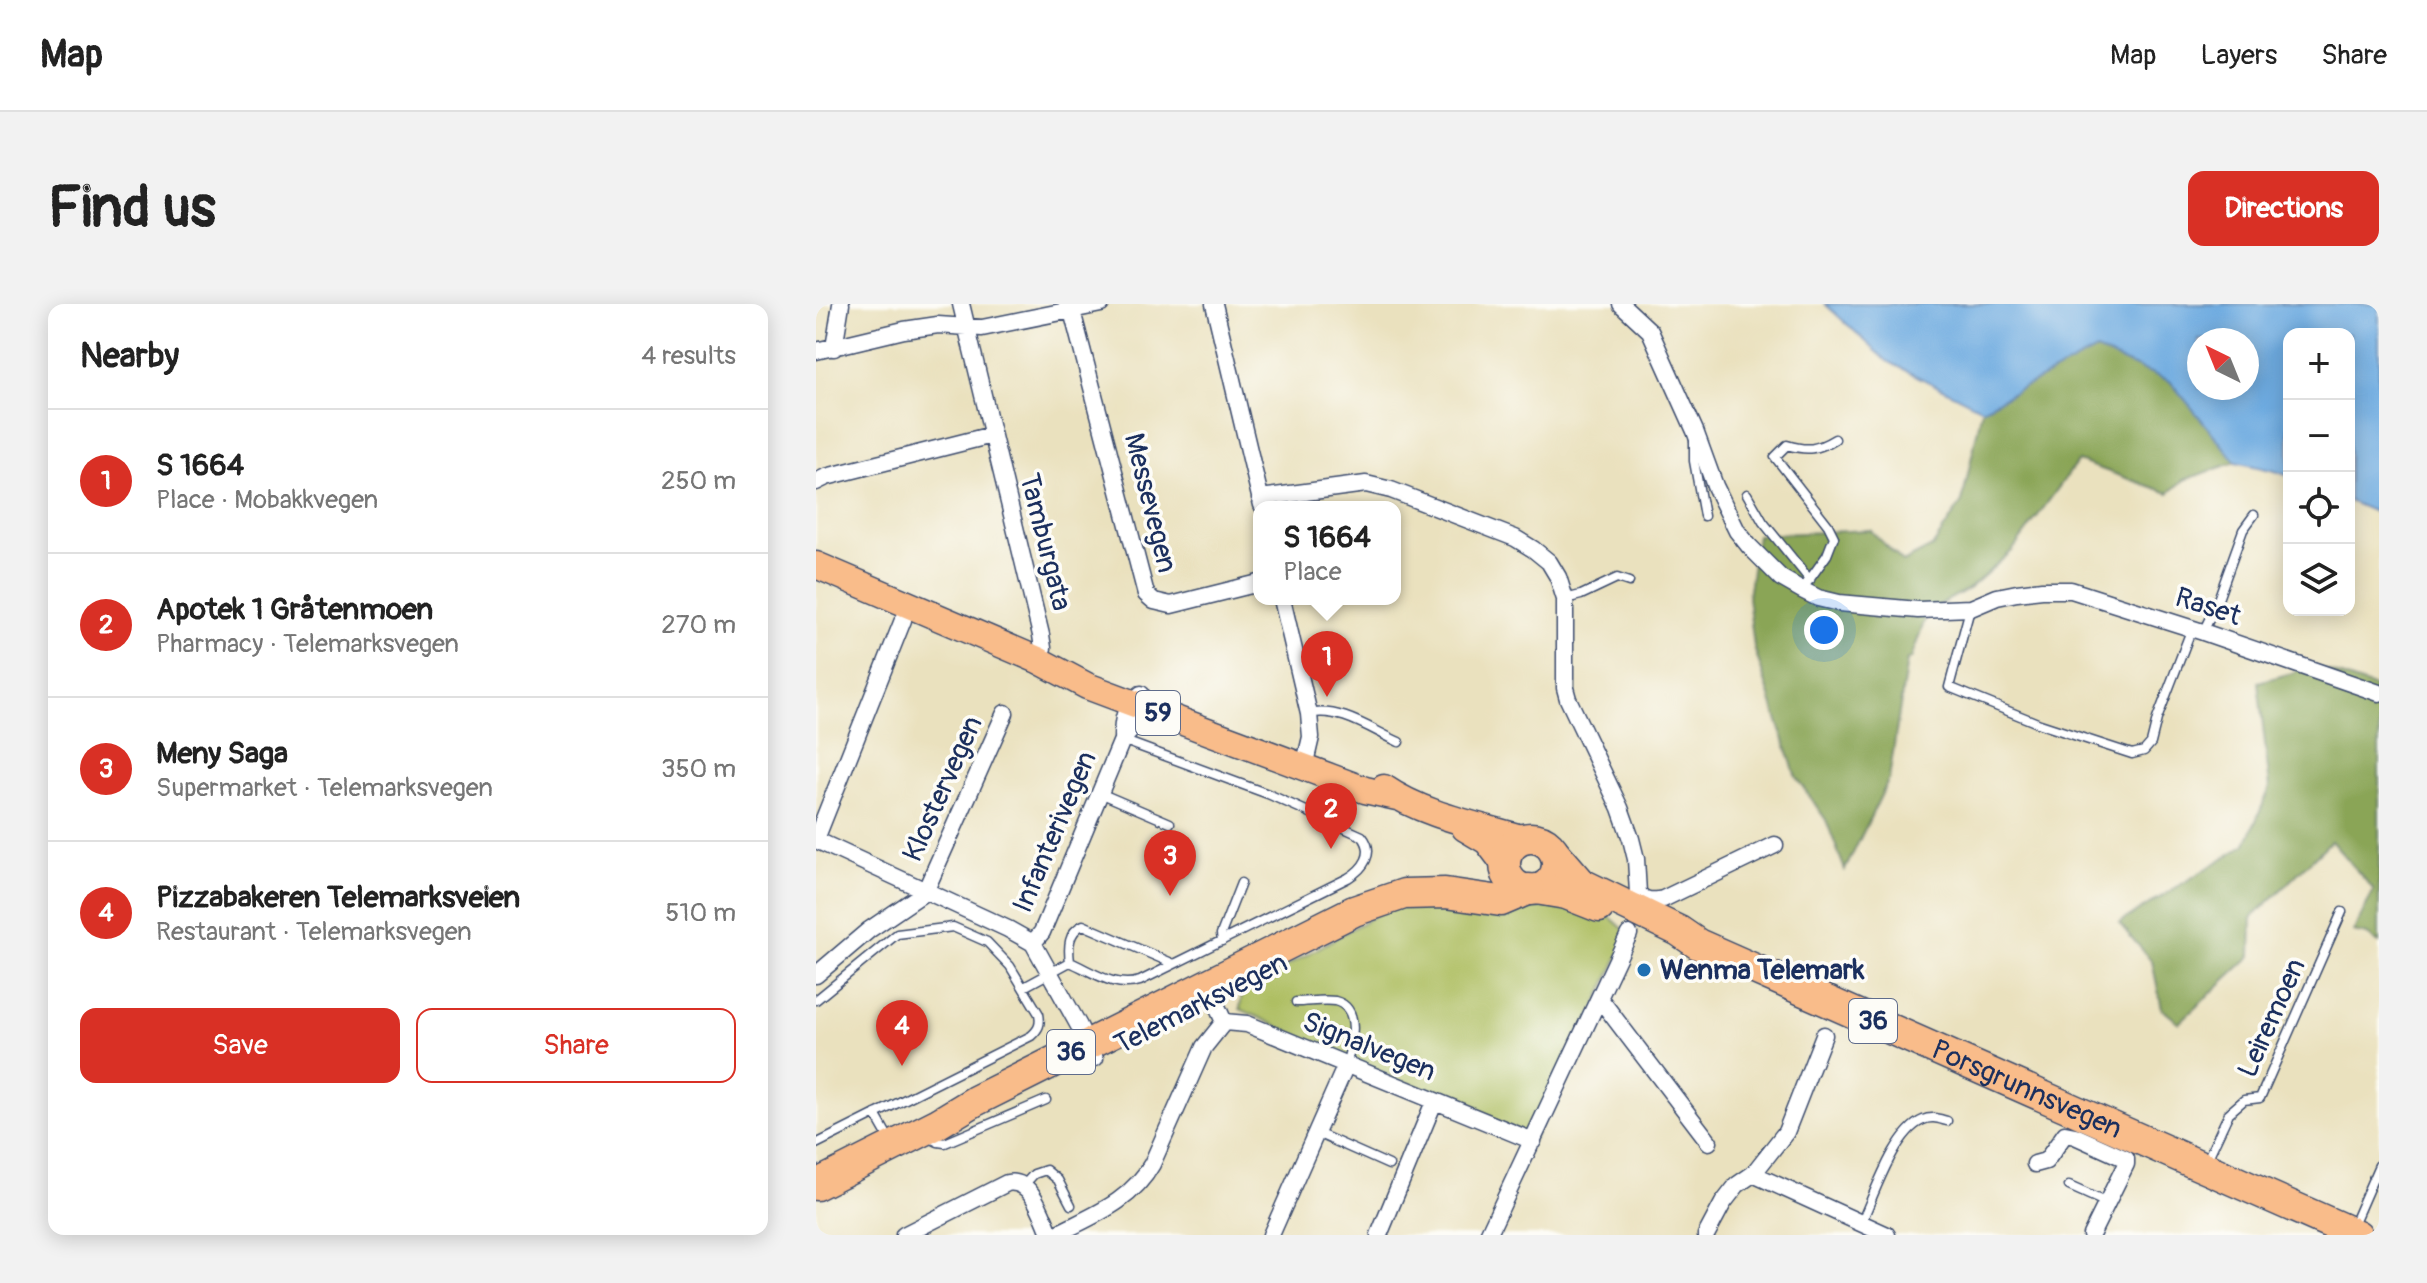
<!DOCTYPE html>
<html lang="en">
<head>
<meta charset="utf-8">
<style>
  body { margin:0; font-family:Pangolin,sans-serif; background:#f2f2f2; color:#222 }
  .controls { position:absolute; right:24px; top:24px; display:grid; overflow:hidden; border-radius:16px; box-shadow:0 4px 20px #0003 }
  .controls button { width:72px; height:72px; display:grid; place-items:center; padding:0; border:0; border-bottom:2px solid #e0e0e0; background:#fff; color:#222; font:40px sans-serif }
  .compass { position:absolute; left:1371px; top:24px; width:72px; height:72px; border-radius:50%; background:#fff; box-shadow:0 4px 20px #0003; rotate:317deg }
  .you { position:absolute; left:1008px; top:326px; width:28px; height:28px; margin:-20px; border:6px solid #fff; border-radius:50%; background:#1a73e8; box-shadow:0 0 0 12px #1a73e833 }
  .badge { display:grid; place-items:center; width:52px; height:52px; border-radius:50%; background:#d93025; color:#fff; font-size:26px; font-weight:700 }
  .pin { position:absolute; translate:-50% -66px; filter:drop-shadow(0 2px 4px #0008) }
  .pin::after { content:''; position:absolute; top:42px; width:28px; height:24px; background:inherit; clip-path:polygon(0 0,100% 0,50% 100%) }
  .popup { position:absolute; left:437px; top:197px; width:148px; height:104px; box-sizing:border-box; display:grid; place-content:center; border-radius:16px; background:#fff; filter:drop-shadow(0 2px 6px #0005); font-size:26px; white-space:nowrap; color:#767676 }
  .popup b { font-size:30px; color:#222 }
  .popup::after { content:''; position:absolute; left:50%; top:100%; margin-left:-16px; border:16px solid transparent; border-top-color:#fff }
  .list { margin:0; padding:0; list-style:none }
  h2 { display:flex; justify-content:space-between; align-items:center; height:104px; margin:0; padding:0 32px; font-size:34px }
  h2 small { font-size:26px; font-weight:400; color:#767676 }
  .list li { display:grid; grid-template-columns:52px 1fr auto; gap:24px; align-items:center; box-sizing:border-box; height:144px; padding:0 32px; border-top:2px solid #e0e0e0 }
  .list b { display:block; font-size:30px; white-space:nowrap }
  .list p { margin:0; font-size:26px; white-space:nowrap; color:#767676 }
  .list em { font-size:26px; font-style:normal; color:#767676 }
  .actions { display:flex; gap:16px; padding:24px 32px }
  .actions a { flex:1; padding:18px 0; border:2px solid #d93025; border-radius:16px; text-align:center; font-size:28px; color:#d93025 }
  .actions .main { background:#d93025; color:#fff }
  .icon { flex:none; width:44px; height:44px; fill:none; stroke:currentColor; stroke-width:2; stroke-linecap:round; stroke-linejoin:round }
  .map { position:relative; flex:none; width:1563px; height:931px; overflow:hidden; border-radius:16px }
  header { display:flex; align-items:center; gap:48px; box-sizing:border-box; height:112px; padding:0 40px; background:#fff; border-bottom:2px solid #e0e0e0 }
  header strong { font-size:38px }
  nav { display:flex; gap:44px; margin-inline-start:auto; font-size:28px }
  .intro { display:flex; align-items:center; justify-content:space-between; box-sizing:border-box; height:192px; padding:0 48px }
  h1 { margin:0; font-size:56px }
  .button { padding:20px 36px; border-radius:16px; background:#d93025; color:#fff; font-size:28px; font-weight:700 }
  main { display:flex; gap:48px; padding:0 48px }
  aside { flex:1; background:#fff; border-radius:16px; box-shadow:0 4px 20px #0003 }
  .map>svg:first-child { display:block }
  .green { fill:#adbe61; stroke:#647660; stroke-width:2 }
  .forest { fill:#8aa557; stroke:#526a5a; stroke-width:2 }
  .water { fill:#6eabe0; stroke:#446d9f; stroke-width:2; fill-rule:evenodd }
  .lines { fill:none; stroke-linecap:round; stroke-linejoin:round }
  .lane-casing { stroke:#3a4a6c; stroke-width:11 }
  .street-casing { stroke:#3a4a6c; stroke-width:19 }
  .primary-casing { stroke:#3a4a6c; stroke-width:29 }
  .highway-casing { stroke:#3a4a6c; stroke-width:33 }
  .lane { stroke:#fff; stroke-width:8 }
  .street { stroke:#fff; stroke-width:16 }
  .primary { stroke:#f9bc8a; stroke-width:26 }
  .highway { stroke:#f9bc8a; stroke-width:30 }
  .poi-dot { fill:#1f6fb2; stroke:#fdfcf7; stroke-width:3 }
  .labels { text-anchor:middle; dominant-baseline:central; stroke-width:7; stroke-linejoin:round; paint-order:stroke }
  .shield { fill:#fdfcf7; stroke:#5f6c8c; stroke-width:2 }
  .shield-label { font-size:26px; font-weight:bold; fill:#1b2f5e }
  .street-label { font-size:28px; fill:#1b2f5e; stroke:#fdfcf7 }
  .poi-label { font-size:28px; font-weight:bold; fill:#1b2f5e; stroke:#fdfcf7; text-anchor:start }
</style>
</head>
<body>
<header>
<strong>Map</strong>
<nav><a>Map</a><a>Layers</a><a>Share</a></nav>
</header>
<div class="intro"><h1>Find us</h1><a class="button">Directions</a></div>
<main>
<aside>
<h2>Nearby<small>4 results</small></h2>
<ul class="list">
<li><span class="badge">1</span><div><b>S 1664</b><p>Place · Mobakkvegen</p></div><em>250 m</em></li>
<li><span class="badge">2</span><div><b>Apotek 1 Gråtenmoen</b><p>Pharmacy · Telemarksvegen</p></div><em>270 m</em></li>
<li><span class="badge">3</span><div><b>Meny Saga</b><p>Supermarket · Telemarksvegen</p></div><em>350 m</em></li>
<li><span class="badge">4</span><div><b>Pizzabakeren Telemarksveien</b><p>Restaurant · Telemarksvegen</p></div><em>510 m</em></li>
</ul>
<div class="actions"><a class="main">Save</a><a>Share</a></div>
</aside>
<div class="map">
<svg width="1563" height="931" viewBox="0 0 1563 931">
  <rect width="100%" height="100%" fill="#fdfcf7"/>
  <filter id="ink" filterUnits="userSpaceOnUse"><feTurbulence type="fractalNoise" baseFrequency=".0125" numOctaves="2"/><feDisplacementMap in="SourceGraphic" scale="16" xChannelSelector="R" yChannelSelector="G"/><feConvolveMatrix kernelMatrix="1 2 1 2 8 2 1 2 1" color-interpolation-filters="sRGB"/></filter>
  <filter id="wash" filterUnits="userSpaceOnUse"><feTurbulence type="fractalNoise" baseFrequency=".006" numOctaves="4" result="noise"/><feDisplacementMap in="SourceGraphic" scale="32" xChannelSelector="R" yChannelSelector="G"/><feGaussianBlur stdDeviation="1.8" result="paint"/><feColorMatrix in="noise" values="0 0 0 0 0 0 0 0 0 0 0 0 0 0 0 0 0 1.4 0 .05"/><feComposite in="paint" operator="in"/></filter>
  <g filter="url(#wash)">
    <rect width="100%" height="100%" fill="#eae1be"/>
    <path class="green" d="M741,594L794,613L813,630L717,837L424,705L426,688L572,604L594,600L626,605L647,601Z"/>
    <path class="forest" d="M1280,46L1354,77L1420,158L1368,176L1353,189L1262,157L1196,247L1154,284L1112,307L1095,355L1091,356L1073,475L1029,566L1010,516L980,473L938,343L932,293L941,231L1054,226L1087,258L1116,243L1146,198L1166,105Z
      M1493,361L1563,385V639L1551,631L1537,628L1558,586L1515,537L1436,614L1435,652L1363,719L1346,705L1336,657L1303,619L1430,540L1454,484L1442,378L1476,369Z"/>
    <path class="water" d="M1009,0H1563V210L1533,197V30H1473V172L1459,167L1420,158L1354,77L1280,46L1166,105L1071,57ZM1383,36H1431V84H1383Z"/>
  </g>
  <g filter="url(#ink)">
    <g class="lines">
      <defs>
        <path id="lane" d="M878,136V157L888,212
          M931,190L947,218L994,276
          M986,286L1011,251L1018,233L1012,221L959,153L971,141C991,147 1001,146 1019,135
          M749,295L765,291L801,274L813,278
          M1154,305L1133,383L1224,420L1316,450L1328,447L1335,439L1341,415L1376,324
          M1387,328L1400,301L1427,226L1438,211
          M493,410C523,402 556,426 583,438
          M284,489L354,519
          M406,637L405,630L425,579
          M254,658C277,668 299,685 324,677L532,574C547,565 560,549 546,532L452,490L306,436
          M254,658C252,643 252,628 267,621L358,660
          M208,683L254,658
          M0,696L81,630L137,623L171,638L194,662L223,710C225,720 223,725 215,732L0,840
          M480,698C492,698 508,695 519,697C547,704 535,743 530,761
          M59,810L75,838
          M501,829L573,861
          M112,833L122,838L129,839L230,796
          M1390,858L1413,809L1428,796L1444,794L1526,608
          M208,881L218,870L230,866L242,876L255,901
          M1253,882L1291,899
          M1045,919C1058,892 1078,828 1107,816C1116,812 1123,815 1131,817
          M1536,923L1563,861"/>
        <path id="street" d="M145,0L225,331L227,344L222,356
          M398,0L446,201
          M805,0L834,27L879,127L899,182L921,227L933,242L965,274L986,286L1002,294L1023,299L1102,306L1155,304L1181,293L1201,289L1226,286H1255L1387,328L1563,389
          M256,7L330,290L338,297L355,301L443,279
          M18,44L25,0
          M0,47L88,26L122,21L166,24L285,0
          M0,178L10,173L176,131
          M444,194L550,180L575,186L699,234L717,245L733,258L742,273L749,295V384L752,395L804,504L815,535L820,555L822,589C830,598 836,597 847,595L959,541
          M466,295L493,410L495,433L488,463
          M0,535L87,316
          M0,536L192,625L217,639L263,722L279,754
          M217,639L226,628L306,436L317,424L330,405L325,390C308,403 306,415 306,436
          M0,671L53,626L109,588L189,409
          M391,680L408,718L431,720L717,837
          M784,695L893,838
          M1219,860L1230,857L1249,830L1259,832L1310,855V860L1275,931
          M937,870L1071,931
          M88,931L191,879C217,874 226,912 235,931
          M239,931C277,911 314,899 336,860L388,743L408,718
          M455,931L530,761
          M563,931L618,798
          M672,931L813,630
          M890,931L907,899L921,881L937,870L970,828L1008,731"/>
        <path id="primary" d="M0,261L222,356L271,382L549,486L581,493
          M568,484C609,512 662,521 708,535
          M649,524L671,537L690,562"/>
        <g id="highway">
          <circle cx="715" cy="560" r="26"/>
          <path id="s1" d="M740,550L766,580L863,627L882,640L1541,931"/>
          <path d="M720,585L750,590L783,603"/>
          <path d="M0,881L121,820L159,797L538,607L588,590L629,589L685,597L713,585"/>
        </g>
      </defs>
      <use href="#lane" class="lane-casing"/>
      <use href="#street" class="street-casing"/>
      <use href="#primary" class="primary-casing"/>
      <use href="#highway" class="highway-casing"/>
      <use href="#lane" class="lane"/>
      <use href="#street" class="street"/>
      <use href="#primary" class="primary"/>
      <use href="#highway" class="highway"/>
    </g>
  </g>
  <circle class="poi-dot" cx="828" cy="666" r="8"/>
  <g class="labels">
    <g class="shield">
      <rect x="320" y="387" width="44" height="44" rx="6"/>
      <rect x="1033" y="695" width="48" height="44" rx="6"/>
      <rect x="231" y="726" width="48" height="44" rx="6"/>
    </g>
    <g class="shield-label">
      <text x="342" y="409">59</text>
      <text x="1057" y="717">36</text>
      <text x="255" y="748">36</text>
    </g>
    <g class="street-label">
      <text transform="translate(334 199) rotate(76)">Messevegen</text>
      <text transform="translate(229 238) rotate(76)">Tamburgata</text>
      <text transform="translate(1392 303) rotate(18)">Raset</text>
      <text transform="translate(127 485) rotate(-66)">Klostervegen</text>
      <text transform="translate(239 528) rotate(-67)">Infanterivegen</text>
      <text transform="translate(385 700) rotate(-27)">Telemarksvegen</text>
      <text transform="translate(1456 714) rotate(-66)">Leiremoen</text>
      <text transform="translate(553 743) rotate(22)">Signalvegen</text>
      <text stroke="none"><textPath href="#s1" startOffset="530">Porsgrunnsvegen</textPath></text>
    </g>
    <g class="poi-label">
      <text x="844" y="666">Wenma Telemark</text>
    </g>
  </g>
</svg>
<div class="controls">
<button>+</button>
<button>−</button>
<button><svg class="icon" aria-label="locate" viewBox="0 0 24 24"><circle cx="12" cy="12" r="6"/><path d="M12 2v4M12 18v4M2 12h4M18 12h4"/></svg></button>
<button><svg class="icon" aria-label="layers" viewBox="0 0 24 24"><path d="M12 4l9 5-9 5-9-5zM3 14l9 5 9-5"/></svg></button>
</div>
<svg class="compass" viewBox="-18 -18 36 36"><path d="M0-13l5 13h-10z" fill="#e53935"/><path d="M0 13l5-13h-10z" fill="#767676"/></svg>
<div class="you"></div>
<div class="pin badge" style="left:511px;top:393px">1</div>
<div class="popup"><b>S 1664</b>Place</div>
<div class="pin badge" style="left:515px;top:545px">2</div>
<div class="pin badge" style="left:354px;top:592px">3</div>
<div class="pin badge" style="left:86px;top:762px">4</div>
</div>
</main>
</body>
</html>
